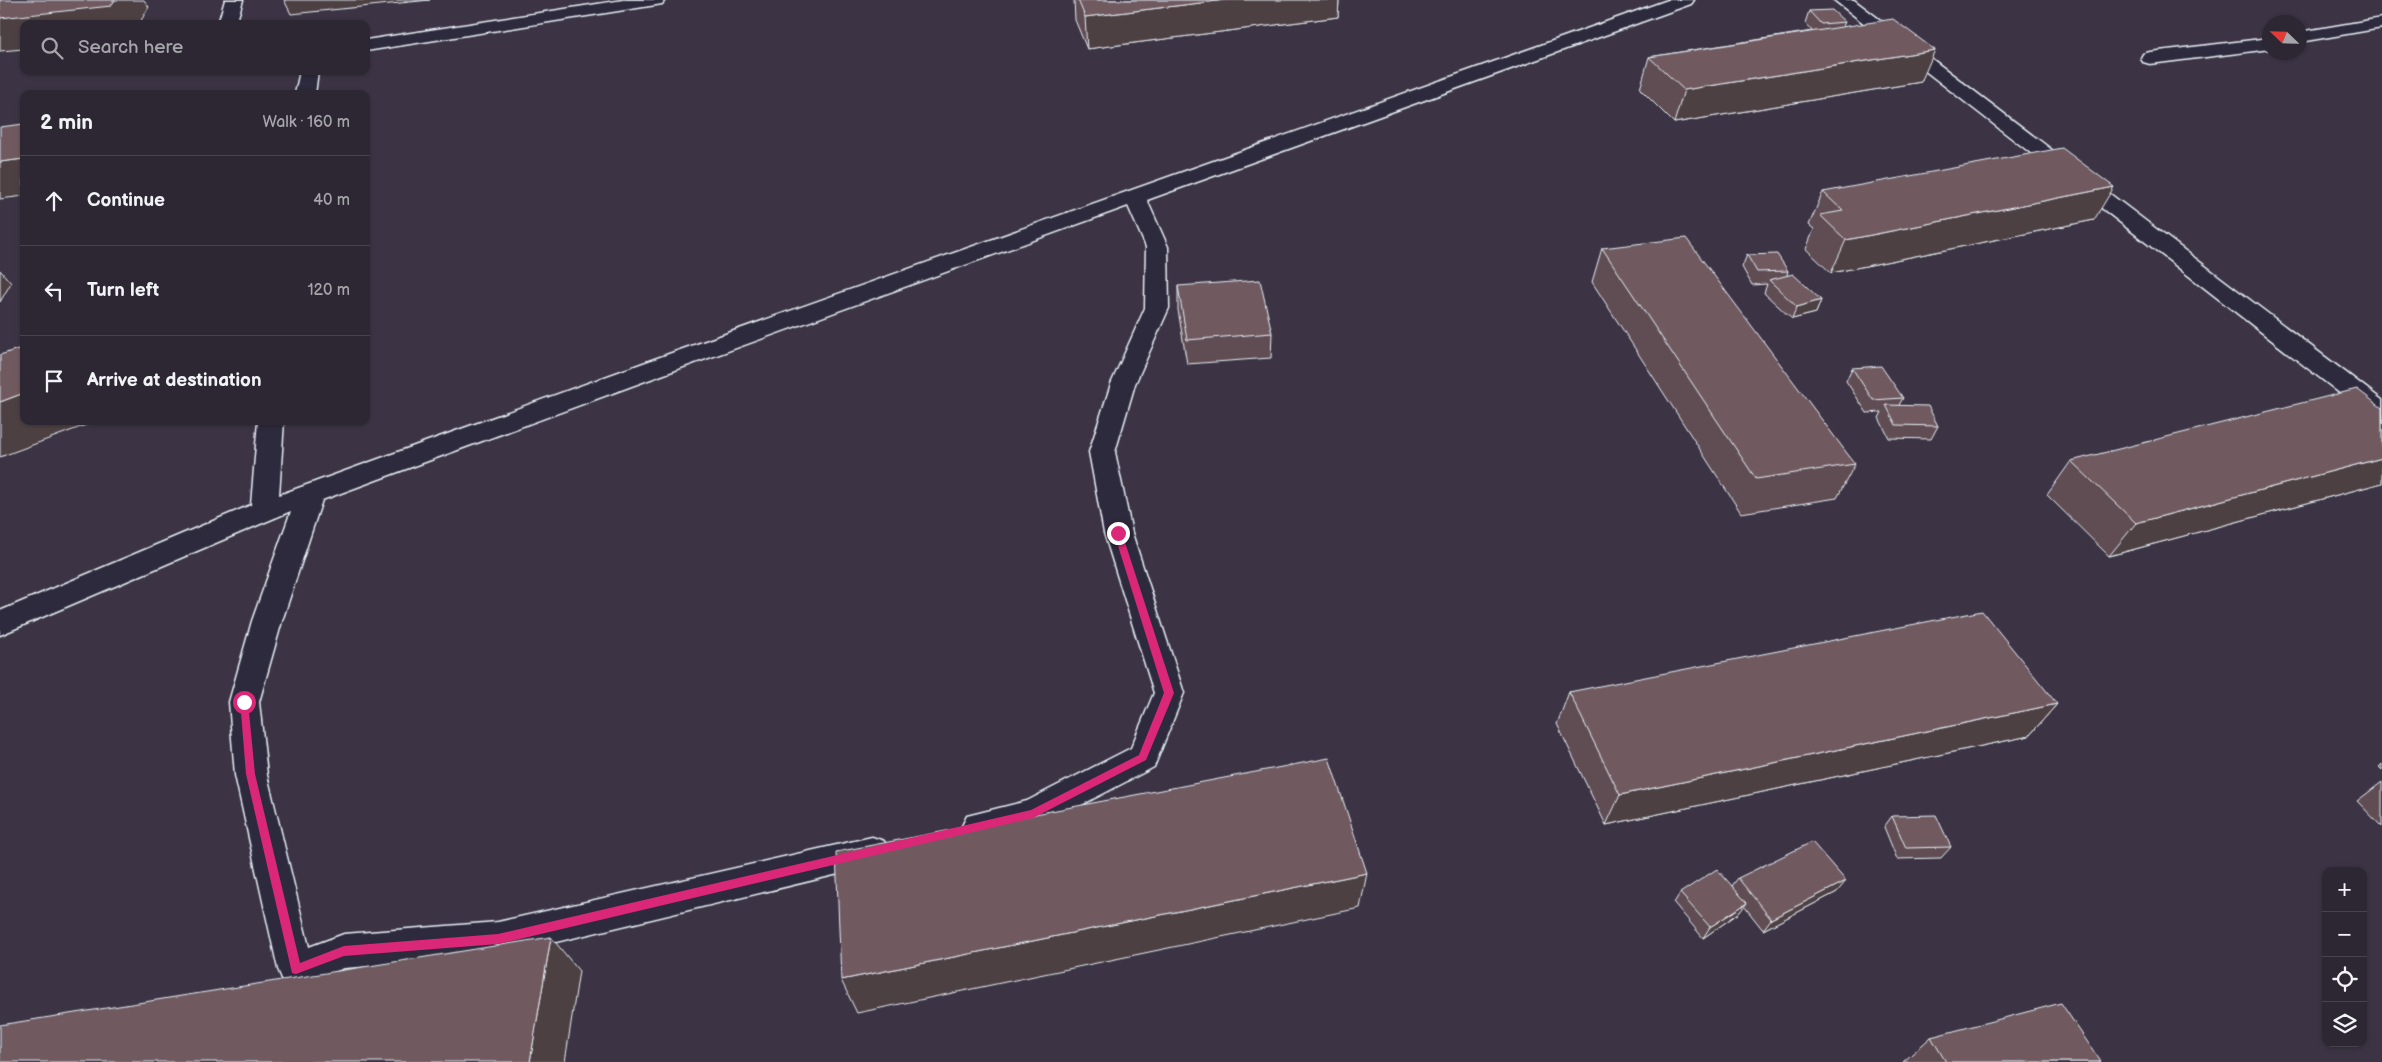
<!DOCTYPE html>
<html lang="en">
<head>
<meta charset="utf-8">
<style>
  body { margin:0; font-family:"Balsamiq Sans",sans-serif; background:#39333f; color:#f1f3f6 }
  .controls { position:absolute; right:15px; bottom:15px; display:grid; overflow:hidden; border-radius:10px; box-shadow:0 1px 4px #0004 }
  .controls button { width:45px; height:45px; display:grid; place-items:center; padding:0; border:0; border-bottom:1px solid #48444e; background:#2d2733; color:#f1f3f6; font:25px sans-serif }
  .compass { position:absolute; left:2262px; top:15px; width:45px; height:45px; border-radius:50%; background:#2d2733; box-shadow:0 1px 4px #0004; rotate:293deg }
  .stop { position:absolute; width:15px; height:15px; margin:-11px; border:4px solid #db2777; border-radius:50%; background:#fff }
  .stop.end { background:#db2777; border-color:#fff; box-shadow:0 1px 5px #0008 }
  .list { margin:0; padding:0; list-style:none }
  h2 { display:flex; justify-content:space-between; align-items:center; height:65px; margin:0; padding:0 20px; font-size:21px }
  h2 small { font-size:16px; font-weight:400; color:#a7a5ac }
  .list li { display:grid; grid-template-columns:32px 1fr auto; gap:15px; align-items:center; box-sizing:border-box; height:90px; padding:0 20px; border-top:1px solid #48444e }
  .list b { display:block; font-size:19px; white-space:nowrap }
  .list em { font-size:16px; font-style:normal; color:#a7a5ac }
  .icon { flex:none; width:28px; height:28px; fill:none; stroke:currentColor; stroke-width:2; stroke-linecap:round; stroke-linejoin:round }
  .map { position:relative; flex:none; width:2382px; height:1062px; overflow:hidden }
  .search { position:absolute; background:#2d2733; box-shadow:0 1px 4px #0004; left:20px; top:20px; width:350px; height:55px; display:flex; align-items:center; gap:12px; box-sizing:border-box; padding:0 18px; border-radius:10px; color:#a7a5ac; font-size:19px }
  .panel { position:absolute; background:#2d2733; box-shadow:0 1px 4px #0004; left:20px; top:90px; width:350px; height:335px; border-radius:10px }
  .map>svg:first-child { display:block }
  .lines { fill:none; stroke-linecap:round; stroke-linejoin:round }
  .street-casing { stroke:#e8f1f8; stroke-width:3 }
  .street { fill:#2f2a3d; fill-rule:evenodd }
  .wall { fill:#604d53; stroke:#e8f1f8 }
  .shaded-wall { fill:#4e3f43; stroke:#e8f1f8 }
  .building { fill:#705a60; stroke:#e8f1f8 }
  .route { fill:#db2777 }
</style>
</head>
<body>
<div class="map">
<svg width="2382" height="1062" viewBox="0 0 2382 1062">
  <rect width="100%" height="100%" fill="#3c3444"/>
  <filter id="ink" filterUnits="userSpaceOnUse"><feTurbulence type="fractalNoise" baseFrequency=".02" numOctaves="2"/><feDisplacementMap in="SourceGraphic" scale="10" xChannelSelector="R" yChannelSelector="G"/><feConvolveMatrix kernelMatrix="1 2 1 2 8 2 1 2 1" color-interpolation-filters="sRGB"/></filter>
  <g filter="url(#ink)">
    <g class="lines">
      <defs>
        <path id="street" d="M225,0H243L236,24H218Z
          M623,0H665L662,4L656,5L366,51V40Z
          M1668,0H1694L1691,4L1147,200L1168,247L1169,308L1135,384L1115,452L1132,533L1184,693L1154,767L1045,824L979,841L967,836L962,826L967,816L1027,801L1131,748L1154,693L1104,533L1089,452L1111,384L1145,308L1146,247L1128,206L667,373L322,500L282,621L259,702L267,775L309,947L344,934L498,922L872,837L884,841L889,852L884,863L498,956L344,968L296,986L283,981L278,969L235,775L229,702L252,621L291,511L0,635V611L251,505L258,421H284L279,495L649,361Z
          M1834,0H1854L2382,400V422L2373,419Z
          M2382,18V28L2300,42V32Z
          M2270,38V49L2150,64L2143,62L2141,58L2143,54L2150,52Z
          M300,71H318L315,94H295Z"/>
      </defs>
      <use href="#street" class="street-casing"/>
      <use href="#street" class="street"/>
    </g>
    <path class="wall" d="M1074,0H1339L1338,17L1087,49L1075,20Z
      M1809,11L1845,22L1843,26L1921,82L1674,123L1640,89L1649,57L1812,31L1805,23Z
      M1823,192L2094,220L1831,273L1806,249L1814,229L1809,225Z
      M1602,248L1855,464L1837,498L1741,513L1592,282Z
      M1747,255L1788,271L1787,275L1821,300L1816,313L1792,319L1764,293L1767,284L1752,285L1742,267Z
      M1178,286L1272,333L1271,358L1187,364L1178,310Z
      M1852,368L1903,398L1899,405L1938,426L1931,439L1889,438L1879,418L1882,412L1867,413L1846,381Z
      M2382,408V483L2109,556L2047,495L2071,461Z
      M1569,692L2057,704L2029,736L1606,825L1557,724Z
      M2382,764V770L2379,767Z
      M2382,782V827L2357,801Z
      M1892,816L1951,847L1941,858L1897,859L1884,827Z
      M1738,878L1837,892L1763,930L1744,906L1739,913L1703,938L1674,903L1680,893L1732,886Z
      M1931,1037L2101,1062H1903Z"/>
    <path class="shaded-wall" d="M115,0H144L149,7L139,24H24V49L0,51V18Z
      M284,0H430L291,14Z
      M1225,0H1339L1338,17L1087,49L1085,17Z
      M1935,50L1921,82L1674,123L1684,90Z
      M24,159V196L0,199V162Z
      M2114,187L2094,220L1831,273L1846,240Z
      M0,270L11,283L0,302Z
      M1821,300L1816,313L1792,319L1797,307Z
      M24,393V421H97L0,457V402Z
      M2382,458V483L2109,556L2136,523Z
      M2057,704L2029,736L1606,825L1620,795Z
      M1367,873L1360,908L857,1013L841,980Z
      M1846,881L1837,892L1763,930L1771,919Z
      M1747,903L1739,913L1703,938L1710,927Z
      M551,937L579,971L565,1062H530Z"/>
    <path class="building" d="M0,0H115L111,6L0,18Z
      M1078,0H1225L1085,17Z
      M1832,10L1845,22L1821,24L1809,11Z
      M1893,19L1935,50L1684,90L1649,57Z
      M24,124V159L0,162V127Z
      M2062,148L2114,187L1846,240L1820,215L1843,211L1823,192Z
      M1686,238L1855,464L1756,479L1602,248Z
      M1777,254L1788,271L1757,272L1747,255Z
      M1793,274L1821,300L1797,307L1769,280Z
      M1260,280L1272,333L1187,340L1178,286Z
      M24,347V393L0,402V355Z
      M1881,366L1903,398L1873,400L1852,368Z
      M2357,389L2382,408V458L2136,523L2071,461Z
      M1886,405L1928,406L1938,426L1896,425Z
      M1982,611L2057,704L1620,795L1569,692Z
      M1329,758L1367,873L841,980L836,852Z
      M1936,815L1951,847L1906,848L1892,816Z
      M1812,842L1846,881L1771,919L1738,878Z
      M1717,869L1747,903L1710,927L1680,893Z
      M551,937L530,1062H0V1025Z
      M2061,1003L2101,1062H1946L1931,1037Z"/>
  </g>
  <path class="route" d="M1118,530L1122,533L1174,693L1146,760L1033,818L498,944L344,956L296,974L292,973L246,774L240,700L244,699L248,702L255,774L300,963L344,946L498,934L1031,810L1139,755L1164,693L1114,533Z"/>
</svg>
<div class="controls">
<button>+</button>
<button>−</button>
<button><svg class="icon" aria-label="locate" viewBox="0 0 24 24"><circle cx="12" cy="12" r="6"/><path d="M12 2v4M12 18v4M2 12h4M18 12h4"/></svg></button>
<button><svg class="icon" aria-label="layers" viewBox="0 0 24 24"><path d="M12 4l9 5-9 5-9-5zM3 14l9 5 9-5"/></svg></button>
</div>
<svg class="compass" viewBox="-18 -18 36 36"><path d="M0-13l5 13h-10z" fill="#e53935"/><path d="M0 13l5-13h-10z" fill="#a7a5ac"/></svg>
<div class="stop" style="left:244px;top:702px"></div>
<div class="stop end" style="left:1118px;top:533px"></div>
<div class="search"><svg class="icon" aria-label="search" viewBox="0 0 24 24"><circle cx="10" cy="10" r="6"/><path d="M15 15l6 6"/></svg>Search here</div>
<section class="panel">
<h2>2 min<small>Walk · 160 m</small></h2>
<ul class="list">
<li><svg class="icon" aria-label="ahead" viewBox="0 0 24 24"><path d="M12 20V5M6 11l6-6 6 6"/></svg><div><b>Continue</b></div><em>40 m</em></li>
<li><svg class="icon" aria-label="left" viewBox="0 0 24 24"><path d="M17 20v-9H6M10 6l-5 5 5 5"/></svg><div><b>Turn left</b></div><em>120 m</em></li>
<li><svg class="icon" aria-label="arrive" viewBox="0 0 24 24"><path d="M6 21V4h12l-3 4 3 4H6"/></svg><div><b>Arrive at destination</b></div></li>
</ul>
</section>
</div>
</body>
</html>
